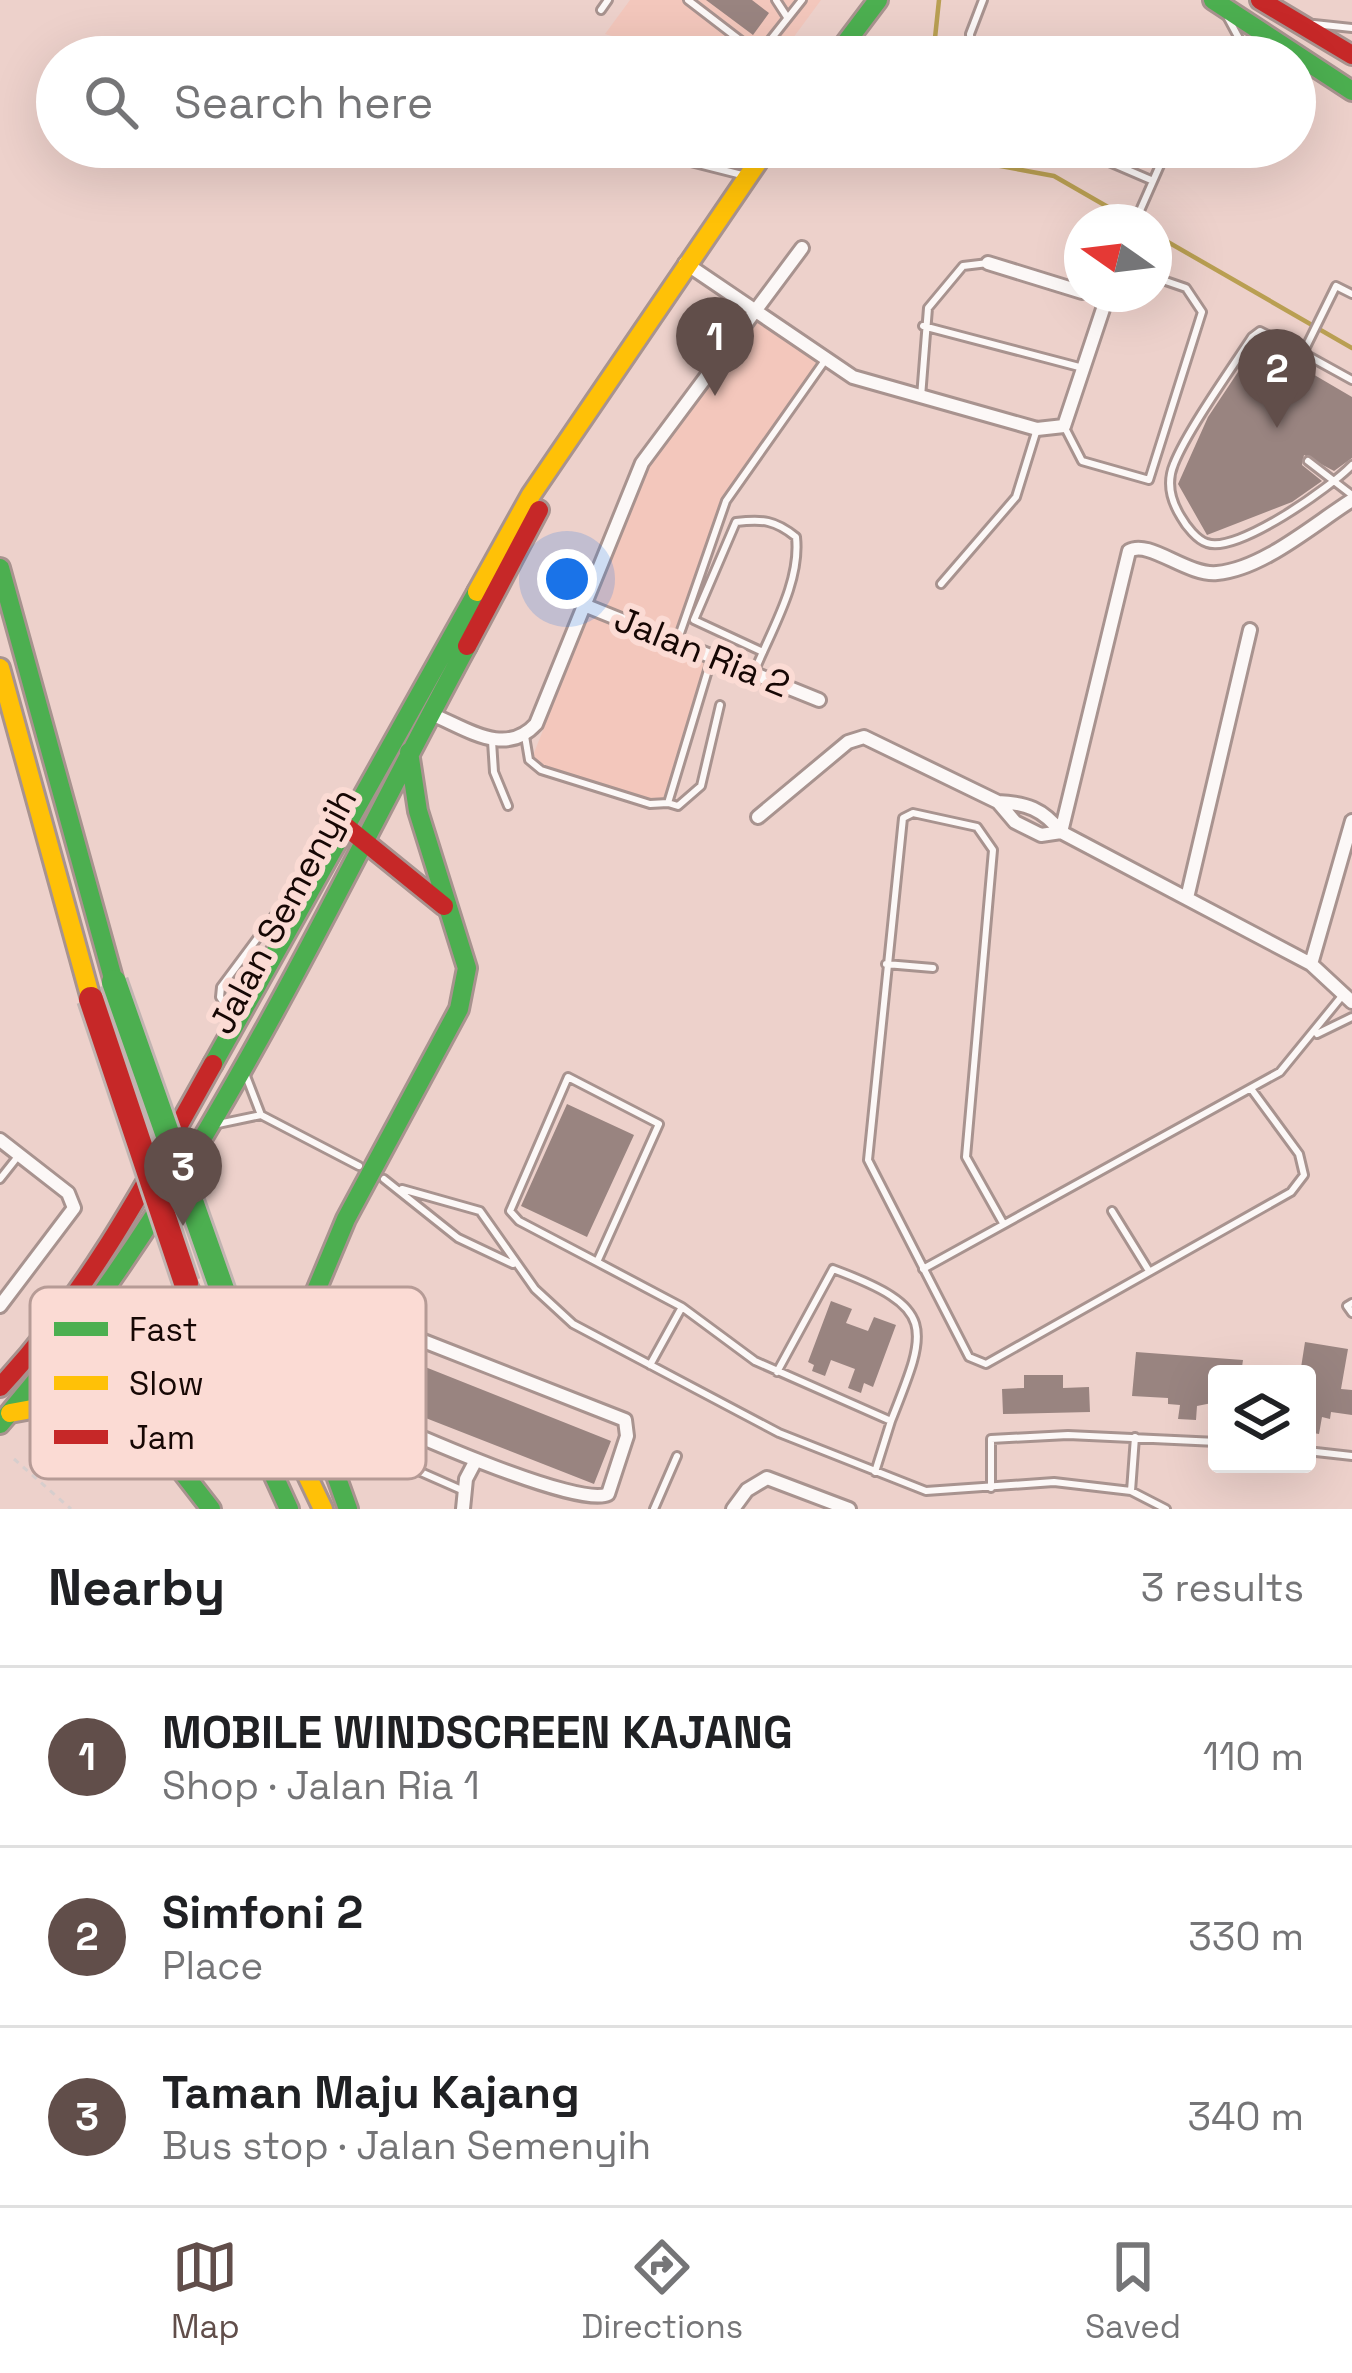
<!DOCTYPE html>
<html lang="en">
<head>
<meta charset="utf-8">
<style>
  body { margin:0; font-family:"Space Grotesk",sans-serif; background:#f2f2f2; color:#202124 }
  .controls { position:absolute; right:36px; bottom:36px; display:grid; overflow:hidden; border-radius:12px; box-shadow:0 12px 48px #0002 }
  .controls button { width:108px; height:108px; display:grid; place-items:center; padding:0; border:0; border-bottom:3px solid #e0e0e0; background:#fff; color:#202124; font:60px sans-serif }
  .compass { position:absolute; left:1064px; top:204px; width:108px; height:108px; border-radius:50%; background:#fff; box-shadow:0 12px 48px #0002; rotate:284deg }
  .you { position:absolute; left:567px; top:579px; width:42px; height:42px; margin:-30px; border:9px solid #fff; border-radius:50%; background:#1a73e8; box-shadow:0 0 0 18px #1a73e833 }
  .badge { display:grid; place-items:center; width:78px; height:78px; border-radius:50%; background:#614e4a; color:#fff; font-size:39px; font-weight:700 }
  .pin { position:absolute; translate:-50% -99px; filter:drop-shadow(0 3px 6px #0008) }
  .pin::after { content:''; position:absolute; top:63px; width:42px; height:36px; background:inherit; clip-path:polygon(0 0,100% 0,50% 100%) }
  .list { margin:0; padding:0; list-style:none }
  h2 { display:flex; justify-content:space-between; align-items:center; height:156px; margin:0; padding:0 48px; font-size:51px }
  h2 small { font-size:39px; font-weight:400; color:#757577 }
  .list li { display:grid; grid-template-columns:78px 1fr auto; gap:36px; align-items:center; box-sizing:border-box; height:180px; padding:0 48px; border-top:3px solid #e0e0e0 }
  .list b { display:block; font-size:45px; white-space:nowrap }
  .list p { margin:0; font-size:39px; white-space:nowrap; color:#757577 }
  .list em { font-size:39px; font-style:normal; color:#757577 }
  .icon { flex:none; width:66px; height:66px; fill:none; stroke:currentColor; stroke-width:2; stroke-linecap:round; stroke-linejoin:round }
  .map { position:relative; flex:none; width:1352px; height:1509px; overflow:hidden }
  .search { position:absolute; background:#fff; box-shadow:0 12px 48px #0002; left:36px; right:36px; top:36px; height:132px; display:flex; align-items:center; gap:30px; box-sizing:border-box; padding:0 42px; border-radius:66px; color:#757577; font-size:45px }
  .sheet { height:696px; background:#fff }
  nav { display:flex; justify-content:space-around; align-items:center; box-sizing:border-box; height:168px; border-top:3px solid #e0e0e0; background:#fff; font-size:33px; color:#757577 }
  nav a { display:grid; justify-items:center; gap:6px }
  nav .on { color:#614e4a }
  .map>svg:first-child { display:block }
  .built { fill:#f3c7bc }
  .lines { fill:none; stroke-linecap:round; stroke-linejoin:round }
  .stream { stroke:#b99f52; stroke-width:4.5 }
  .building { fill:#998480 }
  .lane-casing { stroke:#a8938f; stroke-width:12 }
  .street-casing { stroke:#a8938f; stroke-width:18 }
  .fast-casing { stroke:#a8938f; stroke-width:24 }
  .slow-casing { stroke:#a8938f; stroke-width:24 }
  .jam-casing { stroke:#a8938f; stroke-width:24 }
  .path { stroke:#d7cecd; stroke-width:3; stroke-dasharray:6 6; stroke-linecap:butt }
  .lane { stroke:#fcf8f7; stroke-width:6 }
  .street { stroke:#fcf8f7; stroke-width:12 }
  .fast { stroke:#4caf50; stroke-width:18 }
  .slow { stroke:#ffc107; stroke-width:18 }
  .jam { stroke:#c62828; stroke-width:18 }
  .fast-bridge-casing { stroke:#c1b4b1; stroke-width:30; stroke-linecap:butt }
  .jam-bridge-casing { stroke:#c1b4b1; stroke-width:30; stroke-linecap:butt }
  .fast-bridge { stroke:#4caf50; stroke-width:24 }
  .jam-bridge { stroke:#c62828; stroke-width:24 }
  .labels { text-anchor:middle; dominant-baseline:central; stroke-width:12; stroke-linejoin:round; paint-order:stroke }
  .street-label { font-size:36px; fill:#160704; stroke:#fbdbd4 }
  .key { fill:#fbdbd4; stroke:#b69b96; stroke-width:3 }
  .key-label { font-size:33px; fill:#160704 }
</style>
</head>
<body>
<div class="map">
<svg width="1352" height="1509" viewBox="0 0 1352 1509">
  <rect width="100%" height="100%" fill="#edd1cb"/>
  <path class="built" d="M630,0H821L779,57H683L605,34Z
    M755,320L819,363L723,500L672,646L707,661L666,799L650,800L542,766L532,758L647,466Z"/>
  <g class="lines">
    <path class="stream" d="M933,57L939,0
      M940,147L946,156L1054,176L1134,222
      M1154,234L1352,348"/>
  </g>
  <path class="building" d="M706,0H752L769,13L753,35Z
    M1258,342L1352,397V458L1334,471L1304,455L1302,465L1322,481L1292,502L1207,535L1178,484L1208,417Z
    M567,1104L634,1135L587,1237L521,1206Z
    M831,1301L852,1309L846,1323L868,1331L874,1317L896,1325L873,1387L864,1383L861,1393L848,1388L855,1369L831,1360L825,1376L812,1371L814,1365L808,1362Z
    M1305,1342L1348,1349L1341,1389L1352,1390V1415L1331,1412L1330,1419L1322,1417L1319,1434L1307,1432V1374H1300Z
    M1136,1352L1243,1360L1241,1374H1217V1402L1197,1406L1196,1420L1178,1419L1180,1405L1168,1404V1398L1132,1396Z
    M390,1353L611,1441L594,1484L372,1397Z
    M1024,1375H1063V1388L1089,1387L1090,1412L1003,1414L1002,1389L1024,1388Z"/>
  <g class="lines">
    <defs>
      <path id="lane" d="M688,0L753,50L764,48L802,0
        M776,0L787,17
        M601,10L608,0
        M1228,18L1249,57
        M1314,24L1352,28
        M520,53L530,57
        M971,57L970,34L983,0
        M1219,57V55
        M610,147L660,154
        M655,147L663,155L742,175
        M1074,147L1151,180
        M1107,147L1116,165
        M561,150L585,147
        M1135,222L1168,147
        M1352,294L1336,286L1303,353L1352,380
        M923,326L1083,368
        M1303,353L1260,331L1252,337C1231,369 1187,431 1174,464C1166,483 1171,501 1181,517C1186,526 1197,540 1207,543C1237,554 1331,487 1352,465
        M921,397L928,308L963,266L988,263
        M1064,426L1082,461L1149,480L1202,312L1186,288L1154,277
        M1308,461L1352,495
        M941,584L1016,497L1037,429
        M678,639L726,501L826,359
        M755,670C772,629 801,581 796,537C775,520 763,519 736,522L694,620L763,652
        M525,736L529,760L541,770L650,804L668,803L712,657
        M492,741L494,772L508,806
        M668,803L678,806L701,786L720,705
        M886,964L933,968
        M234,1018L220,997L221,987L280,908L293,906
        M1317,1034L1352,1017
        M246,1076L261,1115L359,1166
        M218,1124L261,1115
        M0,1179L19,1155
        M384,1179L458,1238L513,1264
        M402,1189L480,1211L535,1289L573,1324L779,1433L926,1491L1054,1482L1131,1491L1166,1509
        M1112,1211L1149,1271
        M1003,1223L966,1157L993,850L977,827L913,813L903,818L868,1160L969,1357L986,1364L1291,1192L1304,1175L1299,1154L1252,1090
        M597,1262L519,1221L510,1211L568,1077L659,1124L597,1262L682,1307L650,1365
        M923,1269L1280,1072L1342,996
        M1352,1303L1347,1306L1352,1313
        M682,1307L755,1361L891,1421C929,1326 937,1308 833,1269L777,1372
        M1270,1374H1290
        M361,1409L351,1432L357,1444L464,1491
        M1307,1451L1352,1456
        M875,1472L891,1421
        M991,1488V1439L1068,1435L1217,1442
        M1131,1491L1135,1437
        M654,1509L677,1456"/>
      <path id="street" d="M685,263L853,377L1037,429L1064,426L1108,294
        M988,263L1082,292
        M584,605L819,700
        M431,714C466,728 505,758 536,724L642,463L802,248
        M998,802C1026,803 1043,809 1061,832L1311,964L1352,1002
        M758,817L848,742L864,737L998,802L1015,822L1041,835L1061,832
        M1061,832L1129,551C1149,539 1187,576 1217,573C1263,569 1314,524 1352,500
        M1187,898L1250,630
        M1311,964L1352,821
        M0,1140L68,1193L74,1208L0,1306
        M403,1333L625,1420L627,1436L608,1494C579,1509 404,1430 366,1413L358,1398L386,1337Z
        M463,1509L466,1479L476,1460
        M733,1509L747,1490L767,1478L849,1509"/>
      <path id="fast" d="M1213,0L1352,91
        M835,57L878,0
        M0,568L114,982
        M213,1064L477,592
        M186,1283L289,1509
        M43,1341L110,1404L152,1433L211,1509
        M0,1424C198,1195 324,911 467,646
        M348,1509L309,1400L310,1305L346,1219L459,1009L467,968L418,811L409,752"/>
      <path id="slow" d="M477,592L531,495L768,147
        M0,668L91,999
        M231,1315L323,1509
        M10,1413L81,1400L108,1403"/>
      <path id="jam" d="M1260,0L1352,55
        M467,646L539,510
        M344,825L444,906
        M0,1387C90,1291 149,1178 213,1064"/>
    </defs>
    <use href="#lane" class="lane-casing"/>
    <use href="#street" class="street-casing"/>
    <use href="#fast" class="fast-casing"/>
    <use href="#slow" class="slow-casing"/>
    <use href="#jam" class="jam-casing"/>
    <path class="path" d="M14,1459L71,1509"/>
    <use href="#lane" class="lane"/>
    <use href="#street" class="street"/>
    <use href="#fast" class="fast"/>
    <use href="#slow" class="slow"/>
    <use href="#jam" class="jam"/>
    <defs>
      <path id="fast-bridge" d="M114,982L231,1315"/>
      <path id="jam-bridge" d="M91,999L186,1283"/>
    </defs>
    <use href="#fast-bridge" class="fast-bridge-casing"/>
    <use href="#jam-bridge" class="jam-bridge-casing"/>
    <use href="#fast-bridge" class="fast-bridge"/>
    <use href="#jam-bridge" class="jam-bridge"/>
  </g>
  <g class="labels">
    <g class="street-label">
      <text transform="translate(702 652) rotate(22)">Jalan Ria 2</text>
      <text transform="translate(283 911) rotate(-62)">Jalan Semenyih</text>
    </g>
  </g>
  <rect x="30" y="1287" width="396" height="192" rx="18" class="key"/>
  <rect x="54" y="1322" width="54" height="14" fill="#4caf50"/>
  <rect x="54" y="1376" width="54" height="14" fill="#ffc107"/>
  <rect x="54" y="1430" width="54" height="14" fill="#c62828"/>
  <g class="key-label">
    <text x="129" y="1341">Fast</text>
    <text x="129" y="1395">Slow</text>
    <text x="129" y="1449">Jam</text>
  </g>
</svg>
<div class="controls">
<button><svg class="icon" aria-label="layers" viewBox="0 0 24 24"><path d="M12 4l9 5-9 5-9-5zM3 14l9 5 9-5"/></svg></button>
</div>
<svg class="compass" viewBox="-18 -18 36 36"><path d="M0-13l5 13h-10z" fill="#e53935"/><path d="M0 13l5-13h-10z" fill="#757577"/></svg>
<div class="you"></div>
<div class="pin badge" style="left:715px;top:396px">1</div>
<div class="pin badge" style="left:1277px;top:428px">2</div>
<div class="pin badge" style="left:183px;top:1226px">3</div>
<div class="search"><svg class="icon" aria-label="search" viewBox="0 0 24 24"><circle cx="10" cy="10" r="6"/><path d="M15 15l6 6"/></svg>Search here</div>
</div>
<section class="sheet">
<h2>Nearby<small>3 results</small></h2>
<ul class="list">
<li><span class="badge">1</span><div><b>MOBILE WINDSCREEN KAJANG</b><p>Shop · Jalan Ria 1</p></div><em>110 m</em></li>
<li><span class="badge">2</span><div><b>Simfoni 2</b><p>Place</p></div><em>330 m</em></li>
<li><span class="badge">3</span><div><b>Taman Maju Kajang</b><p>Bus stop · Jalan Semenyih</p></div><em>340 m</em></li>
</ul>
</section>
<nav>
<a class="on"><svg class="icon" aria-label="map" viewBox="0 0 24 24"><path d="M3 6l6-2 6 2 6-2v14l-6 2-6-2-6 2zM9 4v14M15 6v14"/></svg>Map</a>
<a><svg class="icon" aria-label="directions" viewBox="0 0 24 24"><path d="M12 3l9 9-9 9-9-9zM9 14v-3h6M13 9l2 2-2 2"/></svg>Directions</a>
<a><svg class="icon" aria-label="saved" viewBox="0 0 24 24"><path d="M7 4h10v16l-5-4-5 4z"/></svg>Saved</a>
</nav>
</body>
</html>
